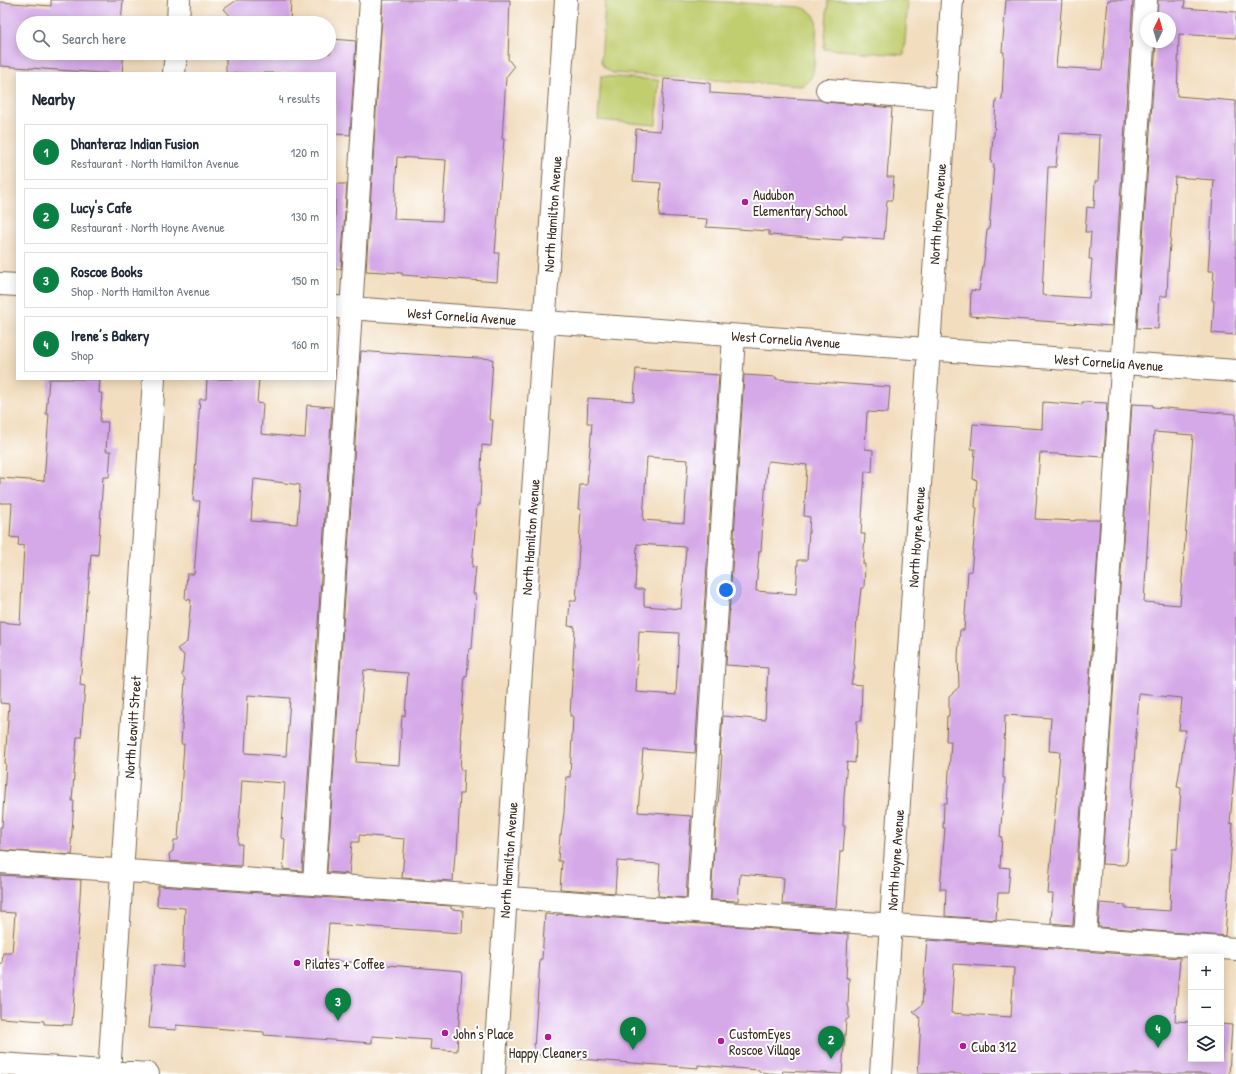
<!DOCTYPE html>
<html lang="en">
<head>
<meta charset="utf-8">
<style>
  body { margin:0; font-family:"Patrick Hand",sans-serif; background:#f6f6f7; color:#1f2937 }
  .controls { position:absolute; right:12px; bottom:12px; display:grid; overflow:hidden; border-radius:0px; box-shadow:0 2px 10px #0003 }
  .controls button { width:36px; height:36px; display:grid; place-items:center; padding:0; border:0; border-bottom:1px solid #e0e1e3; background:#fff; color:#1f2937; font:20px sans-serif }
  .compass { position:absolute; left:1140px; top:12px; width:36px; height:36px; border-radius:50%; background:#fff; box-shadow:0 2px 10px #0003; rotate:5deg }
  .you { position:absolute; left:726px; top:590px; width:14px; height:14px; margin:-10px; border:3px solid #fff; border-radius:50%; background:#1a73e8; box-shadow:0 0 0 6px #1a73e833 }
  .badge { display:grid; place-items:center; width:26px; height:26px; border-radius:50%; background:#0b8043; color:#fff; font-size:13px; font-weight:700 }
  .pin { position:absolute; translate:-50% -33px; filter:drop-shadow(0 1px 2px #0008) }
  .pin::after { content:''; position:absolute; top:21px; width:14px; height:12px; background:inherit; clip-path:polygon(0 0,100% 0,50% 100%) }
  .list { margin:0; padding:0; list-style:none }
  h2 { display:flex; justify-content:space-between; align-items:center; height:52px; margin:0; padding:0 16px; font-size:17px }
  h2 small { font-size:13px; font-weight:400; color:#747a83 }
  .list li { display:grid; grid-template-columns:26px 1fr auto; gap:12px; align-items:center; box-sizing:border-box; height:56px; margin:0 8px 8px; padding:0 8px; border:1px solid #e0e1e3; border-radius:0px }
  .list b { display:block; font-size:15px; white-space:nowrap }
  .list p { margin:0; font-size:13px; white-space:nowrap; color:#747a83 }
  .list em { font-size:13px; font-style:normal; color:#747a83 }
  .icon { flex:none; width:22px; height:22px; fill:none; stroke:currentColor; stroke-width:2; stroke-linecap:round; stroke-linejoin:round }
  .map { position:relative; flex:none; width:1236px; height:1074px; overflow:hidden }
  .search { position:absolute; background:#fff; box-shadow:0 2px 10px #0003; left:16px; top:16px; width:320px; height:44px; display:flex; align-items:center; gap:10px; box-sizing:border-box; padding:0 14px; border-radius:22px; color:#747a83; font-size:15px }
  .panel { position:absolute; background:#fff; box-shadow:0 2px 10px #0003; left:16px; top:72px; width:320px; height:308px; border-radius:0px }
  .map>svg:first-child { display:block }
  .green { fill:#c0ce70; stroke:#7e7c47 }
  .building { fill:#d5a9e8; fill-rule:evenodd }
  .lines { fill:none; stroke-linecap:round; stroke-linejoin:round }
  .minor-casing { stroke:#7b6956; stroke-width:24 }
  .minor { stroke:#fff; stroke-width:22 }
  .poi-dot { fill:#b5179e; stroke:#fff; stroke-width:1.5 }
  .labels { text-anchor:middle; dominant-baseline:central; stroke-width:4; stroke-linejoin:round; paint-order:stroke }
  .poi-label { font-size:14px; fill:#3b2a1e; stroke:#fff; text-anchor:start }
  .street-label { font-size:14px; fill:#3b2a1e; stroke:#fff }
</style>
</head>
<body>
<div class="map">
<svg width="1236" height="1074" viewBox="0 0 1236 1074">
  <rect width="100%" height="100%" fill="#fff"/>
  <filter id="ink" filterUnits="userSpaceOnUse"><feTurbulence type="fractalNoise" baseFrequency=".025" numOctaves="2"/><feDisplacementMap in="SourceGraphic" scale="8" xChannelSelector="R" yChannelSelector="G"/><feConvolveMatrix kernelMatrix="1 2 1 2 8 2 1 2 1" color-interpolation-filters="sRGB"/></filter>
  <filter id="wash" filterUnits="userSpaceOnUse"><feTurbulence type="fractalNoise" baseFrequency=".012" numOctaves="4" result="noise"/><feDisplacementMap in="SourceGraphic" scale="16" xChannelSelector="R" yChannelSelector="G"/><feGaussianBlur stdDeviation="0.9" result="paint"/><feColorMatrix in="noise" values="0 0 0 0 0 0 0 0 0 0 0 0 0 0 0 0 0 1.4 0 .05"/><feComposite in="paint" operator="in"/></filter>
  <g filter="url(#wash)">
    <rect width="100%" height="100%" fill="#f2ddbe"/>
    <path class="green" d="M607,0H696L799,7C806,8 814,12 816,20C818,24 814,72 812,76C809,81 806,84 801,86L613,73C607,70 603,68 601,62L605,3Z
      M828,0H908L904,55L824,49Z
      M601,76L659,80L656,125L598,120Z"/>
    <g id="blocks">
      <path class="building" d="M51,0H123L121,23H23V53H124L122,73H101L0,66V2L51,6Z
        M237,0H291L290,23H237L224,9Z
        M383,0H510L508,59L514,67L506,77L502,139H504L495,253H499L497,282L402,275V273L366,271ZM397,157L446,160L442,221L394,219Z
        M1006,0H1062L1056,67L1102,70L1108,0H1133L1112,326L970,316L971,290L979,291L984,260L987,230H989L994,164L991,163L993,136H994L996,99L1002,100L1004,52H1002ZM1059,133L1100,135L1098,181H1095L1094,208L1087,207L1085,232H1091L1089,259H1092L1089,298L1042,295L1048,167H1056Z
        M1158,0H1185L1184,8L1236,12V38L1179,34L1177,96L1236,101V335L1212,333L1214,301L1212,300L1214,271H1208L1214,180L1175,177L1168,271L1167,296H1160L1158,329L1137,328L1156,42H1170V18H1157Z
        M332,39L356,41L350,135L335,134V73H226V53H331Z
        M664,79L710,83V93L820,100L826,102L892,108L887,177H894L892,200H887L884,239L843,236L842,240L769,235V231L706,227L707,219L659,216L661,183L633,181L636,129L660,131Z
        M335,184H347L341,269H335Z
        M361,351L396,354V353L493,359L489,420H493L491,446L482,445L480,505H477L472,567H476L473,594H476L474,620L472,649H469L467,677L465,676L460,739H462L460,770H464L463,794H460L457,853H455L453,881L402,878L405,839L359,835V842H352L349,874L327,872ZM364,670L408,673L405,716L402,715L399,765L356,762Z
        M636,369L719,375L695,753L643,749L638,812L691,816L686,898L658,896L660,864L617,861L615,893L560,889L562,861H558L560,835H561L564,813L566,777H570L573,716H570L575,627L568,626L570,601H576L581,509H578L580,485H587L592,423H587L588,398L634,401ZM647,457L688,460L684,523L643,520ZM637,544L686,547L681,609L644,606V589H635ZM639,631L679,633L676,695L636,692Z
        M744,375L776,377V379L890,387L888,413L867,412L865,449L873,450L872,472L865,471L861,534H865L863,564H865L864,588H861L858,617H857L854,664L855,667L851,684L862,685L861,721H857L855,763L847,762L844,797L843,826H845L843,851H840L836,908L782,904L784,878L740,874L738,901L711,900L716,817H717L722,755L720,754L723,716L765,720L768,668L726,665ZM769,461L807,465L804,516L810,517L807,560H798L796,594L756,591L759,551H761L767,463H768Z
        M49,379H100L99,393H102L100,422H108L106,451H111L109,477H103L98,555L91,554L88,592H87L80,685L85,686L81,737H77L72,801H74L71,845L73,847L72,855L0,850V827H2L6,763H5L9,704L0,703V622L20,624L24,546L18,545L19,538L10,537L12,503H0V478L44,481L49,414H46Z
        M207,379H259L257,403L263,404L261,434L305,438L307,405L332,407L302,871L283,869L285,839L281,838L285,783L242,780L238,844H242L241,866L170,861L169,854L173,851L174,840H178L184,744H181L185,679L182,675L184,655L177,649L187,642L191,600L185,599L187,574H194L200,501H193L200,399H206ZM254,479L300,485L297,524L251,521ZM248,695L290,698L286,756L245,753Z
        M1043,402L1082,405V402L1107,403L1104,457L1040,453L1035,519L1075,521V520H1100L1073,925L1051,923L1053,894H1048L1060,752L1049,751L1051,718L1005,715L1003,778H1005L1000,837L1002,838L1000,867L1010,868L1008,893H998L996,920L945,916L946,889H940L945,828H943L944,803H947L951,741H946L947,716H949V696L959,687L958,656L960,630H964L968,571L971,572L977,508L975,507L977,480L973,479L975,449H971L973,424L1042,429Z
        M1132,404L1153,405V407L1236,414V764L1235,763L1230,823L1233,824L1225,936L1098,927L1100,903L1125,905V908L1170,911L1172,849H1177L1181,788L1177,787L1186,730H1179L1182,698L1139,694L1127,862H1126L1125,865L1102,864ZM1154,432L1193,435L1180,605L1144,602Z
        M0,875L81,880L79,912H80L72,1025L44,1024V1021L0,1018V964H2L3,953H12L15,913L0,912Z
        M158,886L451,906V909L463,910L462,933L329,924L326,960L462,971L457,1051L430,1049L431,1040L372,1036V1043L264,1035V1032L176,1025V1030L149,1028L154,965L183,967L185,908L157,906Z
        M545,914L558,915V914L848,934L846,978H849L848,1005L849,1009V1018L846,1020L842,1074L783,1071L782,1074L759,1072V1070L698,1065V1068L540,1056L534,1049L540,959H542Z
        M927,940L1180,958L1175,1021L1191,1022V1059H1221V1024L1232,1025L1229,1074H918L921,1019L913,1012L922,1005ZM954,964L1014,968L1011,1017L951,1013Z"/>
    </g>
  </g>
  <g filter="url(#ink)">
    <use href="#blocks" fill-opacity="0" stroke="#7b6956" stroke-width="1"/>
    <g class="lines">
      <defs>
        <path id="minor" d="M178,23L179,0
          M174,73L176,53
          M827,90L945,99
          M0,284L17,285
          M335,307L1236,371
          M0,862L1236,949
          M314,884L371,0
          M698,911L734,336
          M1085,938L1146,0
          M0,1064L148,1074
          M109,1074L154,379
          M494,1074L566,0
          M881,1074L952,0"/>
      </defs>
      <use href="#minor" class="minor-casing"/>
      <use href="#minor" class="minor"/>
    </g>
  </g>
  <g class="poi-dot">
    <circle cx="745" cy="202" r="4"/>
    <circle cx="297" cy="963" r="4"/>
    <circle cx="445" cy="1033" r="4"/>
    <circle cx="548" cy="1037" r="4"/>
    <circle cx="721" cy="1041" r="4"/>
    <circle cx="963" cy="1046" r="4"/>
  </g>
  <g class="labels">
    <g class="poi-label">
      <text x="753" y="194">Audubon<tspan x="753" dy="16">Elementary School</tspan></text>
      <text x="305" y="963">Pilates + Coffee</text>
      <text x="453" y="1033">John's Place</text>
      <text x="729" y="1033">CustomEyes<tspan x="729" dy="16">Roscoe Village</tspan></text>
      <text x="971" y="1046">Cuba 312</text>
      <text x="548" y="1052" text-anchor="middle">Happy Cleaners</text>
    </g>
    <g class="street-label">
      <text transform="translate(552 214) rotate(-86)">North Hamilton Avenue</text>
      <text transform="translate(937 214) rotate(-86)">North Hoyne Avenue</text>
      <text transform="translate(462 316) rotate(4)">West Cornelia Avenue</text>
      <text transform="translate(786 339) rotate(4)">West Cornelia Avenue</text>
      <text transform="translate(1109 362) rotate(4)">West Cornelia Avenue</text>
      <text transform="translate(530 537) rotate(-86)">North Hamilton Avenue</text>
      <text transform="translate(916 537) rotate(-86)">North Hoyne Avenue</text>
      <text transform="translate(132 727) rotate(-86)">North Leavitt Street</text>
      <text transform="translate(508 860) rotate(-86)">North Hamilton Avenue</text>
      <text transform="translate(895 860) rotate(-86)">North Hoyne Avenue</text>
    </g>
  </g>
</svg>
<div class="controls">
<button>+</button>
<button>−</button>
<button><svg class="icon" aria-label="layers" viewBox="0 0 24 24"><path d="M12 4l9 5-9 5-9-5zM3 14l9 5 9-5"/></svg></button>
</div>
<svg class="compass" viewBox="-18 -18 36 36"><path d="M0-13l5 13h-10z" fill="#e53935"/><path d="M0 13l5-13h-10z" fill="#747a83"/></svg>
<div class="you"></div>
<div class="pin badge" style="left:633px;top:1050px">1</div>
<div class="pin badge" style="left:831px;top:1059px">2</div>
<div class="pin badge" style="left:338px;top:1021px">3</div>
<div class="pin badge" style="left:1158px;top:1048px">4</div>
<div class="search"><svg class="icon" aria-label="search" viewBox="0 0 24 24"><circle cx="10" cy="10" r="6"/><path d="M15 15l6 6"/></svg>Search here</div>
<section class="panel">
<h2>Nearby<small>4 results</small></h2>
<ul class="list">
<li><span class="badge">1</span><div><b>Dhanteraz Indian Fusion</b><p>Restaurant · North Hamilton Avenue</p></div><em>120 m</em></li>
<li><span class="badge">2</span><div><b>Lucy's Cafe</b><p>Restaurant · North Hoyne Avenue</p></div><em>130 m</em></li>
<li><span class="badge">3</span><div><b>Roscoe Books</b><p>Shop · North Hamilton Avenue</p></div><em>150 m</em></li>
<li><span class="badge">4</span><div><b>Irene’s Bakery</b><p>Shop</p></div><em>160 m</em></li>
</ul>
</section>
</div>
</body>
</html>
